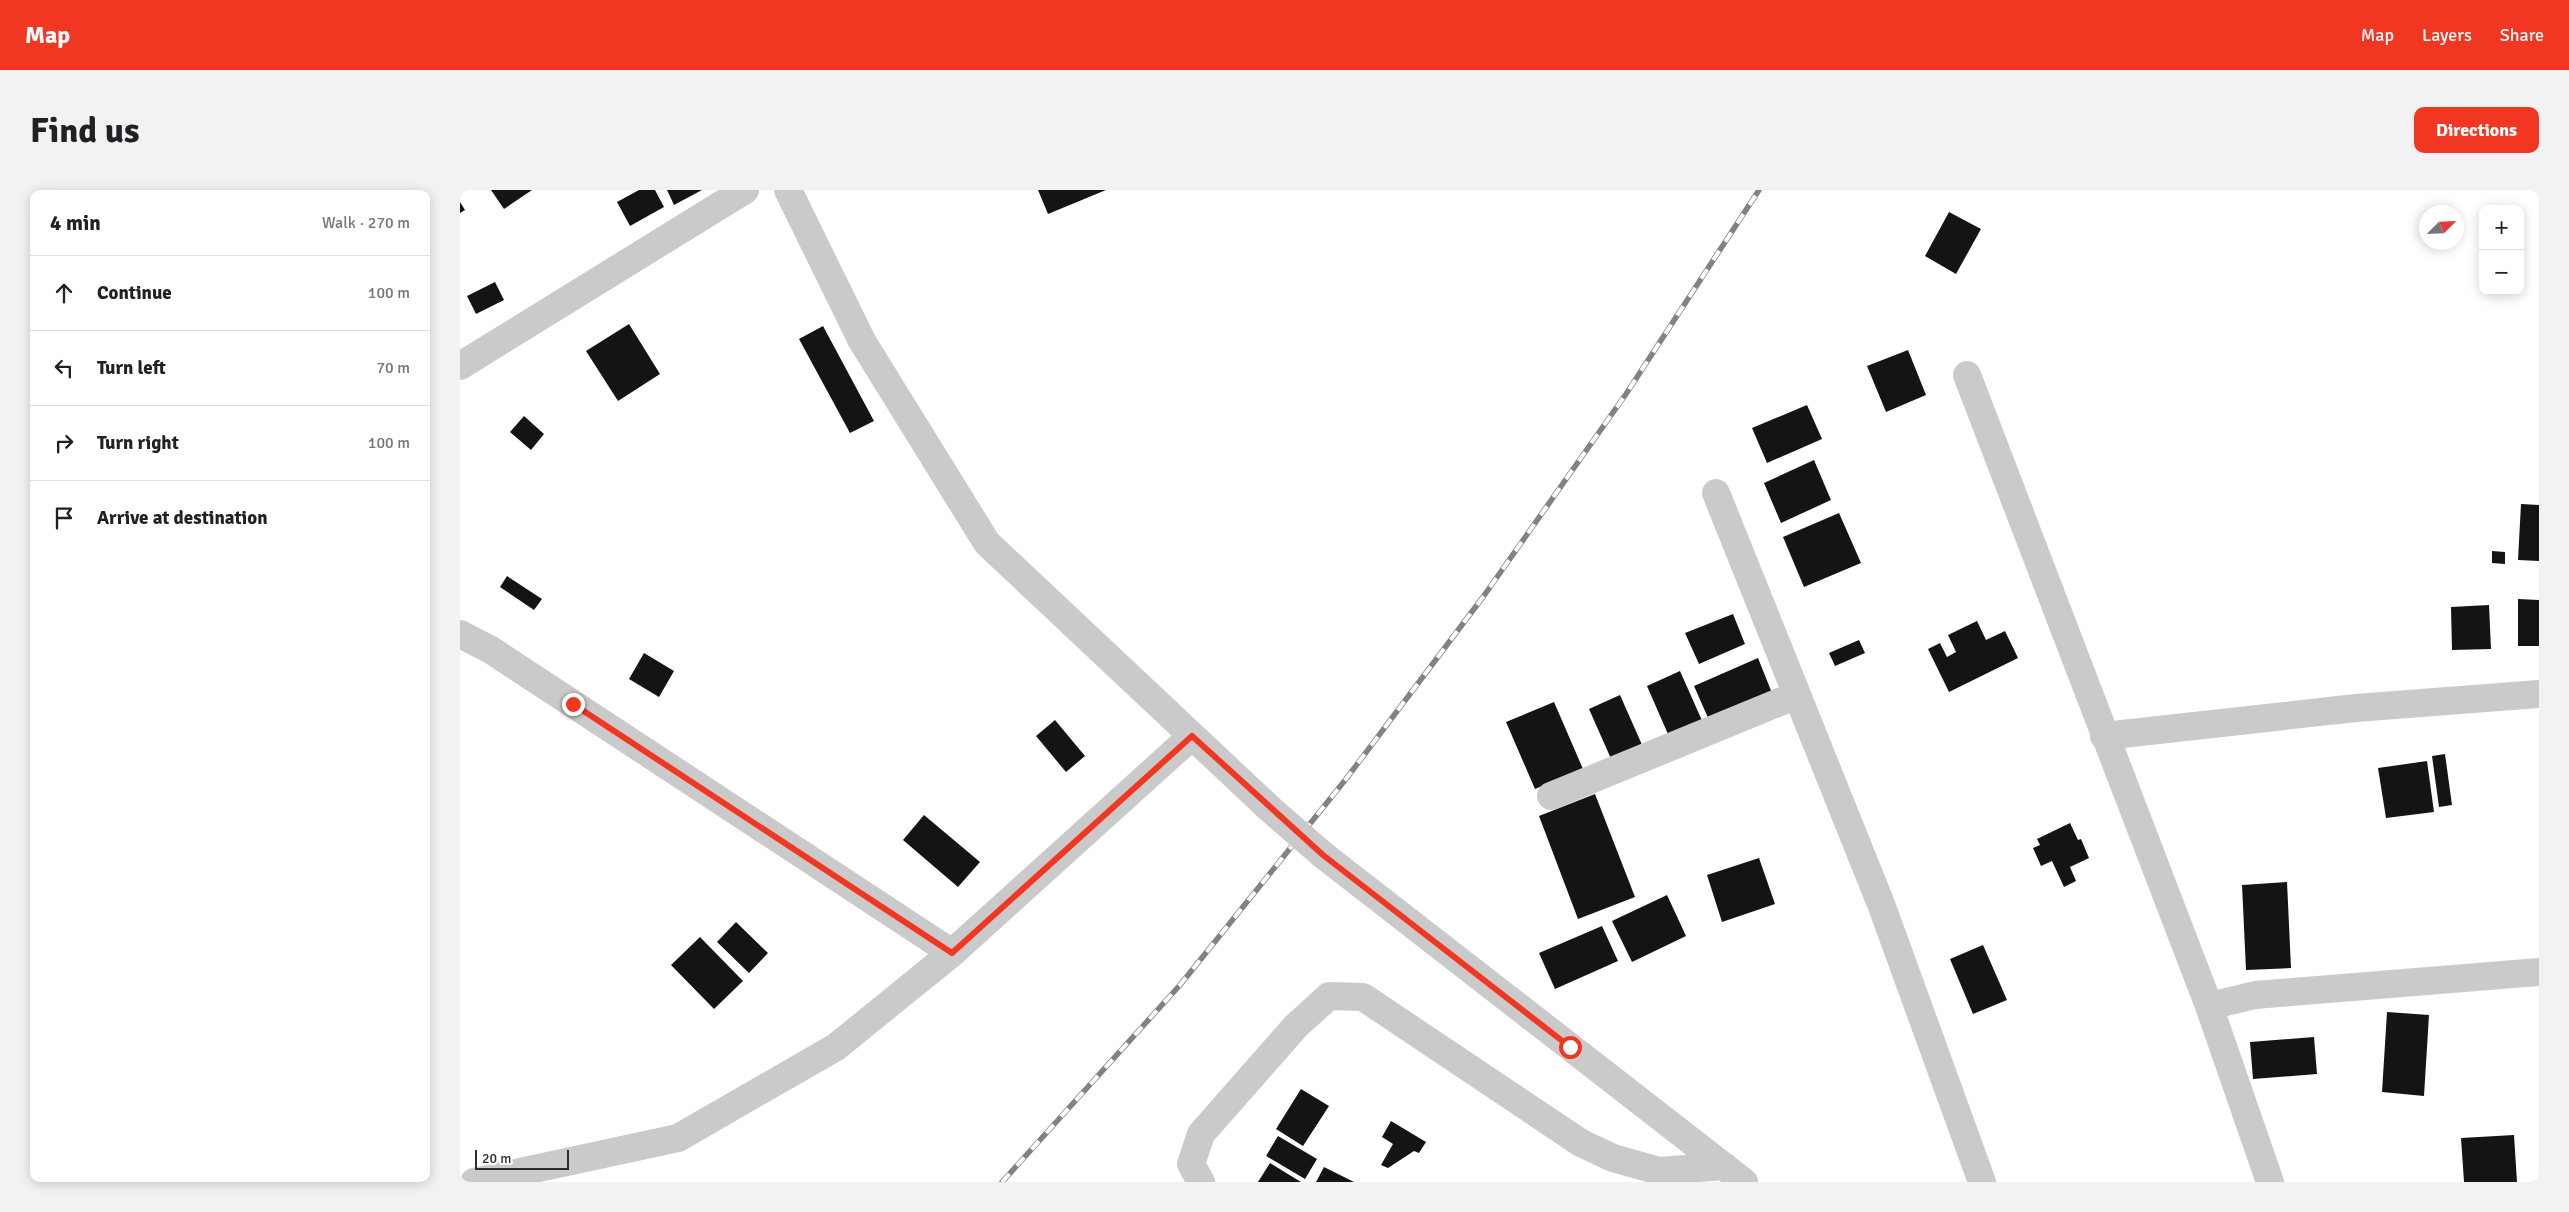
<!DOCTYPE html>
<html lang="en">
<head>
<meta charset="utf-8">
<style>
  body { margin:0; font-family:Signika,sans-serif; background:#f2f2f2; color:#202124 }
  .controls { position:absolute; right:15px; top:15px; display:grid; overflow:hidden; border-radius:10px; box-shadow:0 2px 12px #0003 }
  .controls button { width:45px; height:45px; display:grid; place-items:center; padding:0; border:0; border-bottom:1px solid #e0e0e0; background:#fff; color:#202124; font:25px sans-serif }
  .compass { position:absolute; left:1959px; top:15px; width:45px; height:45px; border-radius:50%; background:#fff; box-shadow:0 2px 12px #0003; rotate:66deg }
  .scale { position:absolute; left:15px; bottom:12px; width:94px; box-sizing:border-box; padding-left:5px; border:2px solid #2d2d2d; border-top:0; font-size:14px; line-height:18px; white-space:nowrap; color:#2d2d2d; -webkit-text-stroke:4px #fff; paint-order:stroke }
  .stop { position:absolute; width:15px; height:15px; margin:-11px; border:4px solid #f13722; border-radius:50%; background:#fff }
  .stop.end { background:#f13722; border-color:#fff; box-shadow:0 1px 5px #0008 }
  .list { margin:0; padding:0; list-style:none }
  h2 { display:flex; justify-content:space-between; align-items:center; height:65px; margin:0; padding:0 20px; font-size:21px }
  h2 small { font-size:16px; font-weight:400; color:#757577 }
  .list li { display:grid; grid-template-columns:32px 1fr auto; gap:15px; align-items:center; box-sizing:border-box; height:75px; padding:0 20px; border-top:1px solid #e0e0e0 }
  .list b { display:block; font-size:19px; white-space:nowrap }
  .list em { font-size:16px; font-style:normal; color:#757577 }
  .icon { flex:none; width:28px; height:28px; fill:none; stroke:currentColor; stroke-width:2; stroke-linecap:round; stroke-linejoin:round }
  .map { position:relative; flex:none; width:2079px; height:992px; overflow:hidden; border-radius:10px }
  header { display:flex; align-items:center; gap:30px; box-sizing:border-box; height:70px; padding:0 25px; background:#f13722; color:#fff }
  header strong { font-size:24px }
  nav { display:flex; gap:28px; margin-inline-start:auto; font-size:18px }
  .intro { display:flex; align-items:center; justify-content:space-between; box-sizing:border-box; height:120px; padding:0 30px }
  h1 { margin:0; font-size:35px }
  .button { padding:12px 22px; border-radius:10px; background:#f13722; color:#fff; font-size:18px; font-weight:700 }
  main { display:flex; gap:30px; padding:0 30px }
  aside { flex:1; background:#fff; border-radius:10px; box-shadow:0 2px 12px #0003 }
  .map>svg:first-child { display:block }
  .building { fill:#141414 }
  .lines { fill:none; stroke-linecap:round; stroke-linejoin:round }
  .minor { stroke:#cacaca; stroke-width:28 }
  .rail-casing { stroke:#828282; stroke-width:5.5 }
  .rail { stroke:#fff; stroke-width:4; stroke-dasharray:11; stroke-linecap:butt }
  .minor-bridge { stroke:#cacaca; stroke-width:28 }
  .route { stroke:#f13722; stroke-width:6 }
</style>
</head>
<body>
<header>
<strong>Map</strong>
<nav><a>Map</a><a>Layers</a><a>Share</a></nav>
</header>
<div class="intro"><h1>Find us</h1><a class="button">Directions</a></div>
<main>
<aside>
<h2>4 min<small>Walk · 270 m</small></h2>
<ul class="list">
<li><svg class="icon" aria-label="ahead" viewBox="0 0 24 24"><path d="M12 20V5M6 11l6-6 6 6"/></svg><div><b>Continue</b></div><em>100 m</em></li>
<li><svg class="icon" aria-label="left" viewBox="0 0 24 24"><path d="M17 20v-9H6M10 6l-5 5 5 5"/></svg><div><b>Turn left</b></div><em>70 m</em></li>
<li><svg class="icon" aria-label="right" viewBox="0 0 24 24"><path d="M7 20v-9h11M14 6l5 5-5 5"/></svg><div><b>Turn right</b></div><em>100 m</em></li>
<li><svg class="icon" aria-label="arrive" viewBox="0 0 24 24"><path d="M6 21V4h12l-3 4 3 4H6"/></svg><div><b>Arrive at destination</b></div></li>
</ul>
</aside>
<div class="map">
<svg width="2079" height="992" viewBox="0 0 2079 992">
  <rect width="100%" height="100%" fill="#fff"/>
  <path class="building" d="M31,0H72L44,19Z
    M179,0H195L204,17L170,36L157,12Z
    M207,0H242L214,15Z
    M578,0H646L588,24Z
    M0,12L5,20L0,23Z
    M1489,22L1521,39L1496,84L1465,66Z
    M35,92L44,110L16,124L7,106Z
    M169,134L200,184L158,211L126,161Z
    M363,136L414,231L390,243L339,149Z
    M1448,160L1466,205L1426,222L1407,176Z
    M1347,215L1362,249L1307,273L1292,238Z
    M64,226L84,244L71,260L50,242Z
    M1354,270L1371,310L1321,333L1304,293Z
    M2061,314L2079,315V371L2058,370Z
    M1379,323L1401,373L1344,397L1323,347Z
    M2032,361L2045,362V374L2032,373Z
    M47,386L82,409L74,420L40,397Z
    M2058,409L2079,410V456H2058Z
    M2029,415L2031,459L1992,460L1991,417Z
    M1273,424L1285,454L1239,474L1225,443Z
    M1517,431L1526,450L1545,441L1558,468L1489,502L1468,459L1480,453L1487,467L1496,462L1488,445Z
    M1399,450L1405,463L1375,476L1369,463Z
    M184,463L214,481L199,507L169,489Z
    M1298,468L1312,503L1249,530L1234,496Z
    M1220,481L1244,535L1211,551L1187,496Z
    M1160,505L1183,557L1152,571L1129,519Z
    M1094,512L1123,579L1075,599L1046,532Z
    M595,530L625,566L606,582L576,546Z
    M1985,564L1992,615L1979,617L1972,566Z
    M1967,571L1974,622L1926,628L1918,578Z
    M1135,604L1175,707L1118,729L1079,626Z
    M464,625L520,672L498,697L443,650Z
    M1610,633L1618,650L1621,649L1629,668L1610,677L1616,691L1604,697L1592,671L1581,676L1573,658L1580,655L1577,649Z
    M1299,668L1315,714L1262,732L1247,685Z
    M1827,692L1831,778L1786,780L1782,695Z
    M1207,705L1226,746L1172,772L1152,731Z
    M276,732L308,763L289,783L257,752Z
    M1142,736L1158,771L1095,799L1079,763Z
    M240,747L283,791L254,819L211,775Z
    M1523,755L1547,810L1513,824L1490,769Z
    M1927,822L1969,825L1964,906L1922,902Z
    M1854,847L1857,884L1793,889L1790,852Z
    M841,899L869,916L843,956L816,939Z
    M931,931L966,952L959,963L954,961L928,978L921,975L933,954L922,947Z
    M2054,945L2057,992H2004L2001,948Z
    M818,946L857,969L845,989L806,966Z
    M810,973L841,992H798Z
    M864,977L894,992H856Z"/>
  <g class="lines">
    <path class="minor" d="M328,0L402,151L527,353L809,618
      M0,176L285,0
      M1507,185L1749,816L1810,992
      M1256,303L1421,714L1522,992
      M0,444L31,460L492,763
      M1644,546L1896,518L2079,504
      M1091,606L1337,505
      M863,665L1284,992
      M1749,816L1795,805L2079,782
      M14,992L218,948L376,857L492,763L732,546
      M741,992L731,974L741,944L836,836L869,806L903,807L1121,953L1153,968L1199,981L1264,976"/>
    <defs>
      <path id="rail" d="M542,992L720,795L886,589L1023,407L1166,204L1299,0"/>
    </defs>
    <use href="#rail" class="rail-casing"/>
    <use href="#rail" class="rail"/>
    <path class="minor-bridge" d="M809,618L863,665"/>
  </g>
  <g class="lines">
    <path class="route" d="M113,514L492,763L732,546L863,665L1110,857"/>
  </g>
</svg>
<div class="controls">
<button>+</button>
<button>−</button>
</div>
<svg class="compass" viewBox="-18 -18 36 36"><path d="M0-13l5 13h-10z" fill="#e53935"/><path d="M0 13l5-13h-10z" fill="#757577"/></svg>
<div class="scale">20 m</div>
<div class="stop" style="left:1110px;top:857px"></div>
<div class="stop end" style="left:113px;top:514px"></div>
</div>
</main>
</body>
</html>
